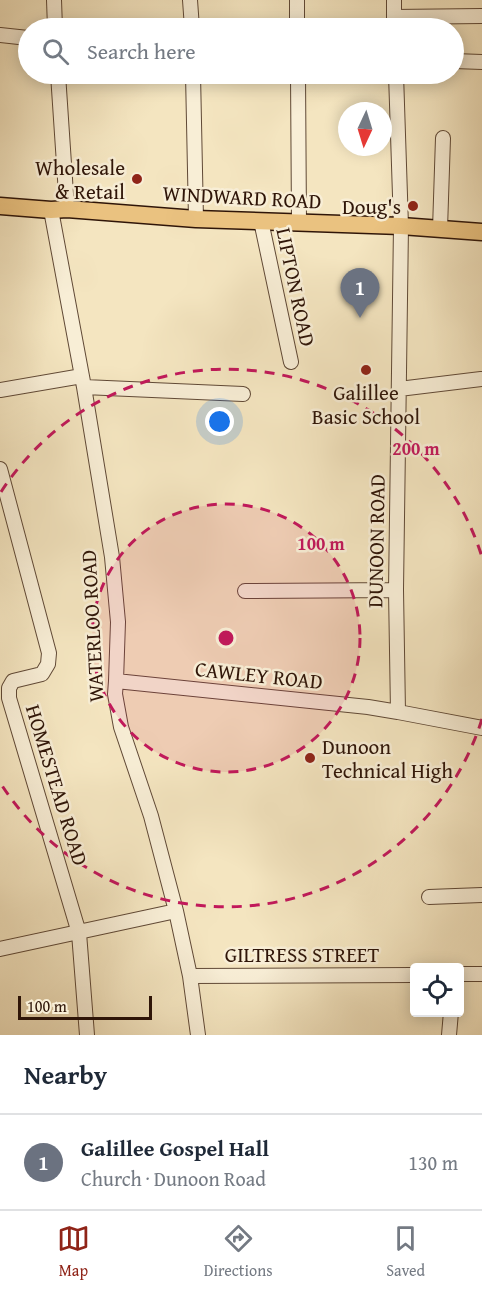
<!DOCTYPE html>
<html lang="en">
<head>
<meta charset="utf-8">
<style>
  body { margin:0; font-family:"Gentium Book Plus",serif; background:#f6f6f7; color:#1f2937 }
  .controls { position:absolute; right:18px; bottom:18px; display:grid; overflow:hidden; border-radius:6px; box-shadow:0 3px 15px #0003 }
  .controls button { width:54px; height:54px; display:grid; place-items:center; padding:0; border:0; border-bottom:2px solid #e0e1e3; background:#fff; color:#1f2937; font:30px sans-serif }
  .compass { position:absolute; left:338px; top:102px; width:54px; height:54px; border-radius:50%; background:#fff; box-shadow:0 3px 15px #0003; rotate:184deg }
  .scale { position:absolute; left:18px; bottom:15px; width:134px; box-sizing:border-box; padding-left:6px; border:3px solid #2f1508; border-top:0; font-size:16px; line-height:21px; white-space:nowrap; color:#2f1508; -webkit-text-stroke:4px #f8eed6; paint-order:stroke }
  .you { position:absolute; left:220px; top:422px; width:21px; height:21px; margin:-15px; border:4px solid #fff; border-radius:50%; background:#1a73e8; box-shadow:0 0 0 9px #1a73e833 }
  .badge { display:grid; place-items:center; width:39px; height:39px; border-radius:50%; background:#8f2418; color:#fff; font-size:20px; font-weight:700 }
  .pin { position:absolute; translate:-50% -50px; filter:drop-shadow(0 2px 3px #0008) }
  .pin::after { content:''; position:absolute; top:32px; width:21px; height:18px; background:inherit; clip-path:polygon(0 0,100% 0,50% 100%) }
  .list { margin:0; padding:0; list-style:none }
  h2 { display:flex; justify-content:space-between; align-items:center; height:78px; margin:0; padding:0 24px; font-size:26px }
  h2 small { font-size:20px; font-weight:400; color:#747a83 }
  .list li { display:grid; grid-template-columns:39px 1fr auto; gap:18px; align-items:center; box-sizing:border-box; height:96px; padding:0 24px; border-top:2px solid #e0e1e3 }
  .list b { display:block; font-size:22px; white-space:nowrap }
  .list p { margin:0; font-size:20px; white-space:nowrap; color:#747a83 }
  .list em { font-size:20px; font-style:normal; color:#747a83 }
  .icon { flex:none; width:33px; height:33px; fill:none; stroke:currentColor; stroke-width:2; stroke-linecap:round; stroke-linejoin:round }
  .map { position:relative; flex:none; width:482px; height:1035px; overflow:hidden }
  .search { position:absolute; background:#fff; box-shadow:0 3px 15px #0003; left:18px; right:18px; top:18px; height:66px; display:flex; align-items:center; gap:15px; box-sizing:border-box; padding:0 21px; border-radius:33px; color:#747a83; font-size:22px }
  .sheet { height:174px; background:#fff }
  nav { display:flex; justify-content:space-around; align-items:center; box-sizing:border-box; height:84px; border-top:2px solid #e0e1e3; background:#fff; font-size:16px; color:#747a83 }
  nav a { display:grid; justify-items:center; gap:3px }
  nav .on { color:#8f2418 }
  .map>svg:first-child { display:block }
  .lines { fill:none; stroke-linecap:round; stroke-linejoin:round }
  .minor-casing { stroke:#604936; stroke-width:16 }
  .major-casing { stroke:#2f1508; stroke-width:19 }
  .minor { stroke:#f8eed6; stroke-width:14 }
  .major { stroke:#eac280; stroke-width:16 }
  .ring { fill:none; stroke:#c2185b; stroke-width:3; stroke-dasharray:10 8 }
  .poi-dot { fill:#8f2418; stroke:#f8eed6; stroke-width:2 }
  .labels { text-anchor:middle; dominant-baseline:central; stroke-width:5; stroke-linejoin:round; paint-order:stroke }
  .poi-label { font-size:21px; fill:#2f1508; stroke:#f8eed6; text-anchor:end }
  .street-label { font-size:21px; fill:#2f1508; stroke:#f8eed6 }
  .centre { fill:#c2185b; stroke:#f8eed6; stroke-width:3 }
  .ring-label { font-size:18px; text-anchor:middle; font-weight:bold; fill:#c2185b; stroke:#f8eed6; stroke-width:5; stroke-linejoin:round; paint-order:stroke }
</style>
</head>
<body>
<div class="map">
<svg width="482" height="1035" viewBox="0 0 482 1035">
  <rect width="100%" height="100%" fill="#f4e5c0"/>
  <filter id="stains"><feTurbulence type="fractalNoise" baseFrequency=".00333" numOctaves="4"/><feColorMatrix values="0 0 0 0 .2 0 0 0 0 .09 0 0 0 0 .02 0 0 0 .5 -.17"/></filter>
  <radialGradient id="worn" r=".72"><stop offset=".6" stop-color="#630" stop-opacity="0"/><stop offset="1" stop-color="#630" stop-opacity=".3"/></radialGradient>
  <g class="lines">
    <defs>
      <path id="minor" d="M54,0L55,28
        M190,0L192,28
        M297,0V28
        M394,0V28
        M394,17L482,16
        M0,35L28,38
        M454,61L482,62
        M58,74L67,209
        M193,74L196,219
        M298,74L299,223
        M396,74L401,226L396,590L398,712
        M51,210L84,387L112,557L118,622L116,681L115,694L121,727L151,816L176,911L190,976L198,1035
        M261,221L291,362
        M440,229L443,138
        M84,387L243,394
        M399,389L481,379
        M0,390L82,376
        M0,469L49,653L48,664L42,674L13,681L9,688V698L79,933L87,1035
        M245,591L396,590
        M116,681L368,707L398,712L482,728
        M429,897L482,895
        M0,949L176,911
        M460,974H482
        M190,976L414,975
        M449,1035L451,1012"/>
      <path id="major" d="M0,206L51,210L67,209L196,219L401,226L482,232"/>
    </defs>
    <use href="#minor" class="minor-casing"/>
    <use href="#major" class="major-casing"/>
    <use href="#minor" class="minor"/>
    <use href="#major" class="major"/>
  </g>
  <circle cx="226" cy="638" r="134" fill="#c2185b" fill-opacity=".12"/>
  <g class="ring">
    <circle cx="226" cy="638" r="134"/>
    <path d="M482 719A268 268 0 0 1 1 784M1 492A268 268 0 0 1 482 557"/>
  </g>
  <g class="poi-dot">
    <circle cx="137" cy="179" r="6"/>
    <circle cx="413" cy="206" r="6"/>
    <circle cx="366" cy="370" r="6"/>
    <circle cx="310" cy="758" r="6"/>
  </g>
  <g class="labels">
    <g class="poi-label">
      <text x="125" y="167">Wholesale<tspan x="125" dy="24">&amp; Retail</tspan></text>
      <text x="401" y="206">Doug's</text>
      <text x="366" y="392" text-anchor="middle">Galillee<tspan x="366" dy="24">Basic School</tspan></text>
      <text x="322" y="746" text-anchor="start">Dunoon<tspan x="322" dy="24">Technical High</tspan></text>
    </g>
    <g class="street-label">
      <text transform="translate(242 197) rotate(3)">WINDWARD ROAD</text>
      <text transform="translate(296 287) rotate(78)">LIPTON ROAD</text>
      <text transform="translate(376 541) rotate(-89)">DUNOON ROAD</text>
      <text transform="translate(92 626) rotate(-93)">WATERLOO ROAD</text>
      <text transform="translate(259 675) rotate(6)">CAWLEY ROAD</text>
      <text transform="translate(57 785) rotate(73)">HOMESTEAD ROAD</text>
      <text x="302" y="954">GILTRESS STREET</text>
    </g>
  </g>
  <circle cx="226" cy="638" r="9" class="centre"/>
  <g class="ring-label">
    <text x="416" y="455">200 m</text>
    <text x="321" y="550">100 m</text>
  </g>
  <rect width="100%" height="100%" filter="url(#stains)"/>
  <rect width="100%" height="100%" fill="url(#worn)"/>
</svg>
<div class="controls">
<button><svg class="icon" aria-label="locate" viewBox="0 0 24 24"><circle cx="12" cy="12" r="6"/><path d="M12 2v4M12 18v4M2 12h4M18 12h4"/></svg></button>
</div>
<svg class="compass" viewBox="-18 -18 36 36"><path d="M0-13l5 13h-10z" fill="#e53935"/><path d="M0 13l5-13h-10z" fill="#747a83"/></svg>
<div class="scale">100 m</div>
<div class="you"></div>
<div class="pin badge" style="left:360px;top:318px;background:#6b7280">1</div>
<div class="search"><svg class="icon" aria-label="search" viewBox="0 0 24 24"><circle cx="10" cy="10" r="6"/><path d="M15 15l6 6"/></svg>Search here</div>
</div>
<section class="sheet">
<h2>Nearby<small></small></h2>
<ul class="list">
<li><span class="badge" style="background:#6b7280">1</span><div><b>Galillee Gospel Hall</b><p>Church · Dunoon Road</p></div><em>130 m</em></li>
</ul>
</section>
<nav>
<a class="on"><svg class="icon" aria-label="map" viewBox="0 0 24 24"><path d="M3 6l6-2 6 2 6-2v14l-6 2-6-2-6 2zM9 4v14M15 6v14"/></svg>Map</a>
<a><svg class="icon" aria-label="directions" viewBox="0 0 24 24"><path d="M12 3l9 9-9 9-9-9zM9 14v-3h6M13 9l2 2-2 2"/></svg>Directions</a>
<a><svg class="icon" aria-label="saved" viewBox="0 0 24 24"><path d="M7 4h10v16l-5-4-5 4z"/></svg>Saved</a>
</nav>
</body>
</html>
